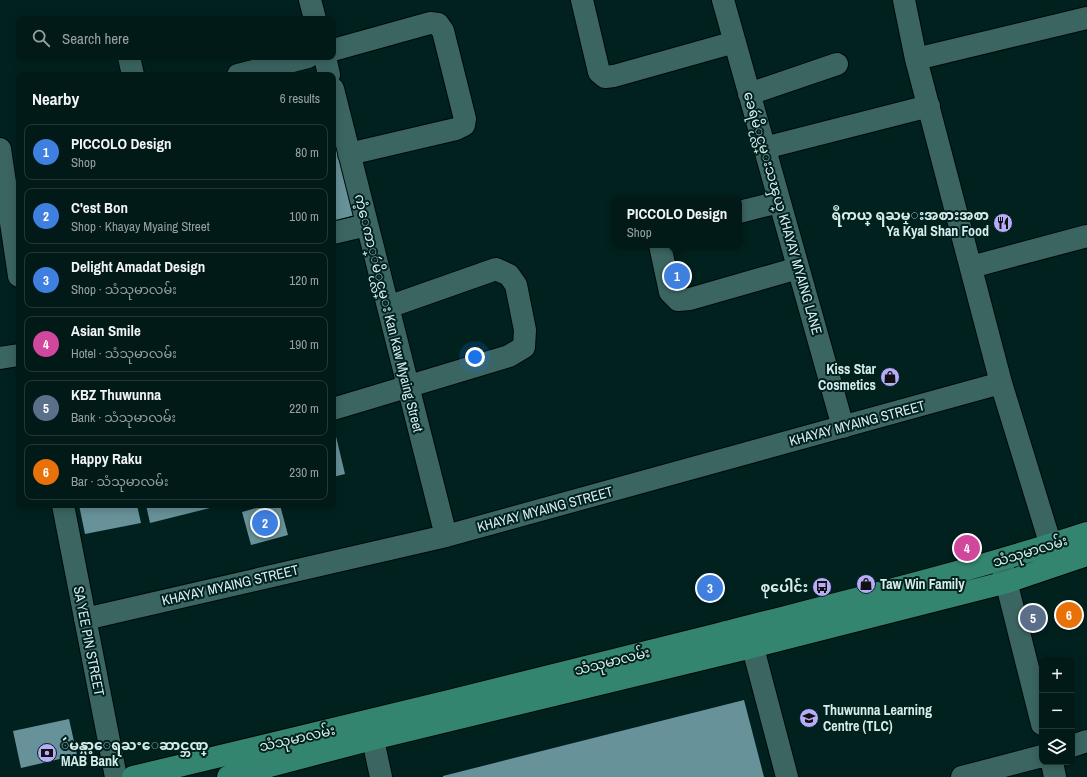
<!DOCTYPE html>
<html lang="en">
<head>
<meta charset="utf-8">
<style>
  body { margin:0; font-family:"Archivo Narrow","Noto Sans Myanmar",sans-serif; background:#0b2220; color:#f1f3f6 }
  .controls { position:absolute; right:12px; bottom:12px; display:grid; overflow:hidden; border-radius:8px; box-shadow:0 2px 10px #0003 }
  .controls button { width:36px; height:36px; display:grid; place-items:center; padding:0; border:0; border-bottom:1px solid #233836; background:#011917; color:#f1f3f6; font:20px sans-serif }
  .you { position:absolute; left:475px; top:357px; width:14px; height:14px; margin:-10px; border:3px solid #fff; border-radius:50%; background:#1a73e8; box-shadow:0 0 0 6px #1a73e833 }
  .badge { display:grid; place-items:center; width:26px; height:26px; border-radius:50%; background:#b8abf7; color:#fff; font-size:13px; font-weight:700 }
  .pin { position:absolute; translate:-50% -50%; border:2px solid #fff; box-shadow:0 1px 4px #0006 }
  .popup { position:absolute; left:612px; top:196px; width:130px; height:52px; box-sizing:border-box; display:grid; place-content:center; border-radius:8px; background:#011917; filter:drop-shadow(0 1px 3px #0005); font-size:13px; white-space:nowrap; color:#96a0a1 }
  .popup b { font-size:15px; color:#f1f3f6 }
  .popup::after { content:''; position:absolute; left:50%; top:100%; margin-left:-8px; border:8px solid transparent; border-top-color:#011917 }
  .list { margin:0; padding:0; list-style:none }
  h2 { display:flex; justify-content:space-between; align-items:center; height:52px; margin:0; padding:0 16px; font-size:17px }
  h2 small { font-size:13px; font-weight:400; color:#96a0a1 }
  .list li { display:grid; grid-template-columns:26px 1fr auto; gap:12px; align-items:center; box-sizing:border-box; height:56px; margin:0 8px 8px; padding:0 8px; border:1px solid #233836; border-radius:8px }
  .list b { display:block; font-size:15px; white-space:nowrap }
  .list p { margin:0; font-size:13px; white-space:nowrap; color:#96a0a1 }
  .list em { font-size:13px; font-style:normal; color:#96a0a1 }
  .icon { flex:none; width:22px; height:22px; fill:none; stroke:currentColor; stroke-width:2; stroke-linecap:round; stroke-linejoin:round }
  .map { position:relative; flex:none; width:1087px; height:777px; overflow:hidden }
  .search { position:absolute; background:#011917; box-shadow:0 2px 10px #0003; left:16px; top:16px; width:320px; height:44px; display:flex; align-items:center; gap:10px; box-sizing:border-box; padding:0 14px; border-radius:8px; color:#96a0a1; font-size:15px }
  .panel { position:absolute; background:#011917; box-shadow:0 2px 10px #0003; left:16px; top:72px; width:320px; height:436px; border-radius:8px }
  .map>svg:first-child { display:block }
  .building { fill:#689299 }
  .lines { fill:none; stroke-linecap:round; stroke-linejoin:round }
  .minor-casing { stroke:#000908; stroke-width:24 }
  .major-casing { stroke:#000908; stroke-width:24 }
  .minor { stroke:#3b6561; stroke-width:22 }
  .major { stroke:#33856f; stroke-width:22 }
  .labels { text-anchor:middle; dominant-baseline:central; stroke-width:4; stroke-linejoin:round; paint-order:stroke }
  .street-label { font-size:14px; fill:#d7edeb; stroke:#01211f }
  .poi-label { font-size:14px; font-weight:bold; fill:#d7edeb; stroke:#01211f; text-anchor:end }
</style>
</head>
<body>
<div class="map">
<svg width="1087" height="777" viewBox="0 0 1087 777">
  <rect width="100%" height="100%" fill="#01211f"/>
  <path class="building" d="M335,140L355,215L333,221V141Z
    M333,428H334L345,474L333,477Z
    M79,505H137L141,523L85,534Z
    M146,505H209L210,508L150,523Z
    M267,505H280L288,535L251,545L242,512Z
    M744,700L764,777H443V776Z
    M69,719L77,755L21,768L13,731Z"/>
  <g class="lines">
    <defs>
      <path id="minor" d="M310,0L315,19
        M582,0L599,72L605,77L614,76L735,42
        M723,0L843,427
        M904,0L916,59L1001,383L1056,562
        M333,50L430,23L438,24L443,31L465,119L464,125L456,129L349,154
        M129,57L133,75
        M325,57L329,75
        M916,59L1087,18
        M238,75L308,57
        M333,89L446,536
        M749,94L837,64
        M764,148L929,106
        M0,149L19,276
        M739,212L779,202
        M333,233L367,225
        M660,245L670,292L678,300L690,299L798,268
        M971,267L1087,236
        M0,358L19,355
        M333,409L509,356L524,347L525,330L516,285L509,275L496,269L388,307
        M63,505L116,777
        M1001,561L1042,724
        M85,619L446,536L1001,383
        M748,629L787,777
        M369,721L381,777
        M1072,746L1087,741
        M1052,762L1055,777
        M962,777L1042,756"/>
      <path id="major" d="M133,777C328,731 521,684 715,635C839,603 965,573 1087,533
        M228,777L372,739L752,647L1007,582L1087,555"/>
    </defs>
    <use href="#minor" class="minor-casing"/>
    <use href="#major" class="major-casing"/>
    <use href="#minor" class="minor"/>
    <use href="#major" class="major"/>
  </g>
  <defs>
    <symbol id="restaurant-disc" viewBox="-11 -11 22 22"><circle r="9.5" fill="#b8abf7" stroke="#01211f"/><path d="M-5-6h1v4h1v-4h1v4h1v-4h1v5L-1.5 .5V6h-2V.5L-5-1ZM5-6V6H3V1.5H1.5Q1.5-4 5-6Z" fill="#111"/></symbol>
    <symbol id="shop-disc" viewBox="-11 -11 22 22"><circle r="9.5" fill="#b8abf7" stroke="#01211f"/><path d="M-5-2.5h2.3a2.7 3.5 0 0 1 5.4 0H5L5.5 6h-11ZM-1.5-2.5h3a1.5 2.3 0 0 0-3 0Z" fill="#111"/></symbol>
    <symbol id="bus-disc" viewBox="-11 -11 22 22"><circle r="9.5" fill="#b8abf7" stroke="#01211f"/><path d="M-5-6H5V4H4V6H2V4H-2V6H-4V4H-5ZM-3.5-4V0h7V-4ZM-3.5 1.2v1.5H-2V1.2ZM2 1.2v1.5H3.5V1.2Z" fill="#111"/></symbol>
    <symbol id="school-disc" viewBox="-11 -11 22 22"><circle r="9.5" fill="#b8abf7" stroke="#01211f"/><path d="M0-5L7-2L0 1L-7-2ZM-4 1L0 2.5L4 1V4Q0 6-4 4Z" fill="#111"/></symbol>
    <symbol id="bank-disc" viewBox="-11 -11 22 22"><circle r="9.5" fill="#b8abf7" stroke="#01211f"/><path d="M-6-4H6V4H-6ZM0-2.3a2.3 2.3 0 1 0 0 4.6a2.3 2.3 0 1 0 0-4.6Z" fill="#111"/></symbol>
  </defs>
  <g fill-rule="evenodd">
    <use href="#restaurant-disc" x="992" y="212" width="22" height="22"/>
    <use href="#shop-disc" x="879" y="366" width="22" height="22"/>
    <use href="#shop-disc" x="855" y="573" width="22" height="22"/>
    <use href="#bus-disc" x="811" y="576" width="22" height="22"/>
    <use href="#school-disc" x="798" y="707" width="22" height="22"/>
    <use href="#bank-disc" x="36" y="742" width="22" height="22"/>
  </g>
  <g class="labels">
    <g class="street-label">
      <text transform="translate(783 213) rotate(74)">ခေရဴမိႂင္လမ္းသၾယ္ KHAYAY MYAING LANE</text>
      <text transform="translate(389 313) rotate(76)">ကံ့ေကာ္ဴမိႂင္လမ္း Kan Kaw Myaing Street</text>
      <text transform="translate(857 423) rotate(-15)">KHAYAY MYAING STREET</text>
      <text transform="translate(545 509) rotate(-15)">KHAYAY MYAING STREET</text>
      <text transform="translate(1030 551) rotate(-17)">သံသုမာလမ်း</text>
      <text transform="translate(230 585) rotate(-13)">KHAYAY MYAING STREET</text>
      <text transform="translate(89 641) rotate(79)">SA YEE PIN STREET</text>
      <text transform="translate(612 661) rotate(-14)">သံသုမာလမ်း</text>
      <text transform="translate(297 738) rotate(-13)">သံသုမာလမ်း</text>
    </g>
    <g class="poi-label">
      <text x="989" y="215">ရဳကယ္ ရႀမ္းအစားအစာ<tspan x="989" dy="16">Ya Kyal Shan Food</tspan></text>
      <text x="876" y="369">Kiss Star<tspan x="876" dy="16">Cosmetics</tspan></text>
      <text x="880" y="584" text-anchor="start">Taw Win Family</text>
      <text x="808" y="587">စုပေါင်း</text>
      <text x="823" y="710" text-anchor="start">Thuwunna Learning<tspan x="823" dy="16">Centre (TLC)</tspan></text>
      <text x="61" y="745" text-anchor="start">ဴမန္မာ့ေရႀႚေဆာင္ဘဏ္<tspan x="61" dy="16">MAB Bank</tspan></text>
    </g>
  </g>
</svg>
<div class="controls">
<button>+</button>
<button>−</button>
<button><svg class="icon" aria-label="layers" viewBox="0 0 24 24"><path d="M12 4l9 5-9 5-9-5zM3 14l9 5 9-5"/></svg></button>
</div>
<div class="you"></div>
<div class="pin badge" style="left:677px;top:276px;background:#3f7fe0">1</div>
<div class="popup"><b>PICCOLO Design</b>Shop</div>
<div class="pin badge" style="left:265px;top:523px;background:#3f7fe0">2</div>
<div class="pin badge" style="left:710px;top:588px;background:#3f7fe0">3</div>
<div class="pin badge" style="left:967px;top:548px;background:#d1479c">4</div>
<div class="pin badge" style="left:1033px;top:618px;background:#5c6f8a">5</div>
<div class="pin badge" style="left:1069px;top:615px;background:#e8710a">6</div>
<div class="search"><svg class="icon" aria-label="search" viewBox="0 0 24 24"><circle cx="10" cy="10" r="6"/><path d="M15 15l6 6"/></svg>Search here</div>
<section class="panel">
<h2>Nearby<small>6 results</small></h2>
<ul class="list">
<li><span class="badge" style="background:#3f7fe0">1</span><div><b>PICCOLO Design</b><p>Shop</p></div><em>80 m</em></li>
<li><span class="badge" style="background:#3f7fe0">2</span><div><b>C'est Bon</b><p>Shop · Khayay Myaing Street</p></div><em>100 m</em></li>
<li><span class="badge" style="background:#3f7fe0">3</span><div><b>Delight Amadat Design</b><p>Shop · သံသုမာလမ်း</p></div><em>120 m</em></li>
<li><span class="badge" style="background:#d1479c">4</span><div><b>Asian Smile</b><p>Hotel · သံသုမာလမ်း</p></div><em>190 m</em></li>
<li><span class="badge" style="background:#5c6f8a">5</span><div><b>KBZ Thuwunna</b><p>Bank · သံသုမာလမ်း</p></div><em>220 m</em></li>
<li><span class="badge" style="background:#e8710a">6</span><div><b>Happy Raku</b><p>Bar · သံသုမာလမ်း</p></div><em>230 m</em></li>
</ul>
</section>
</div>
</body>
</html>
